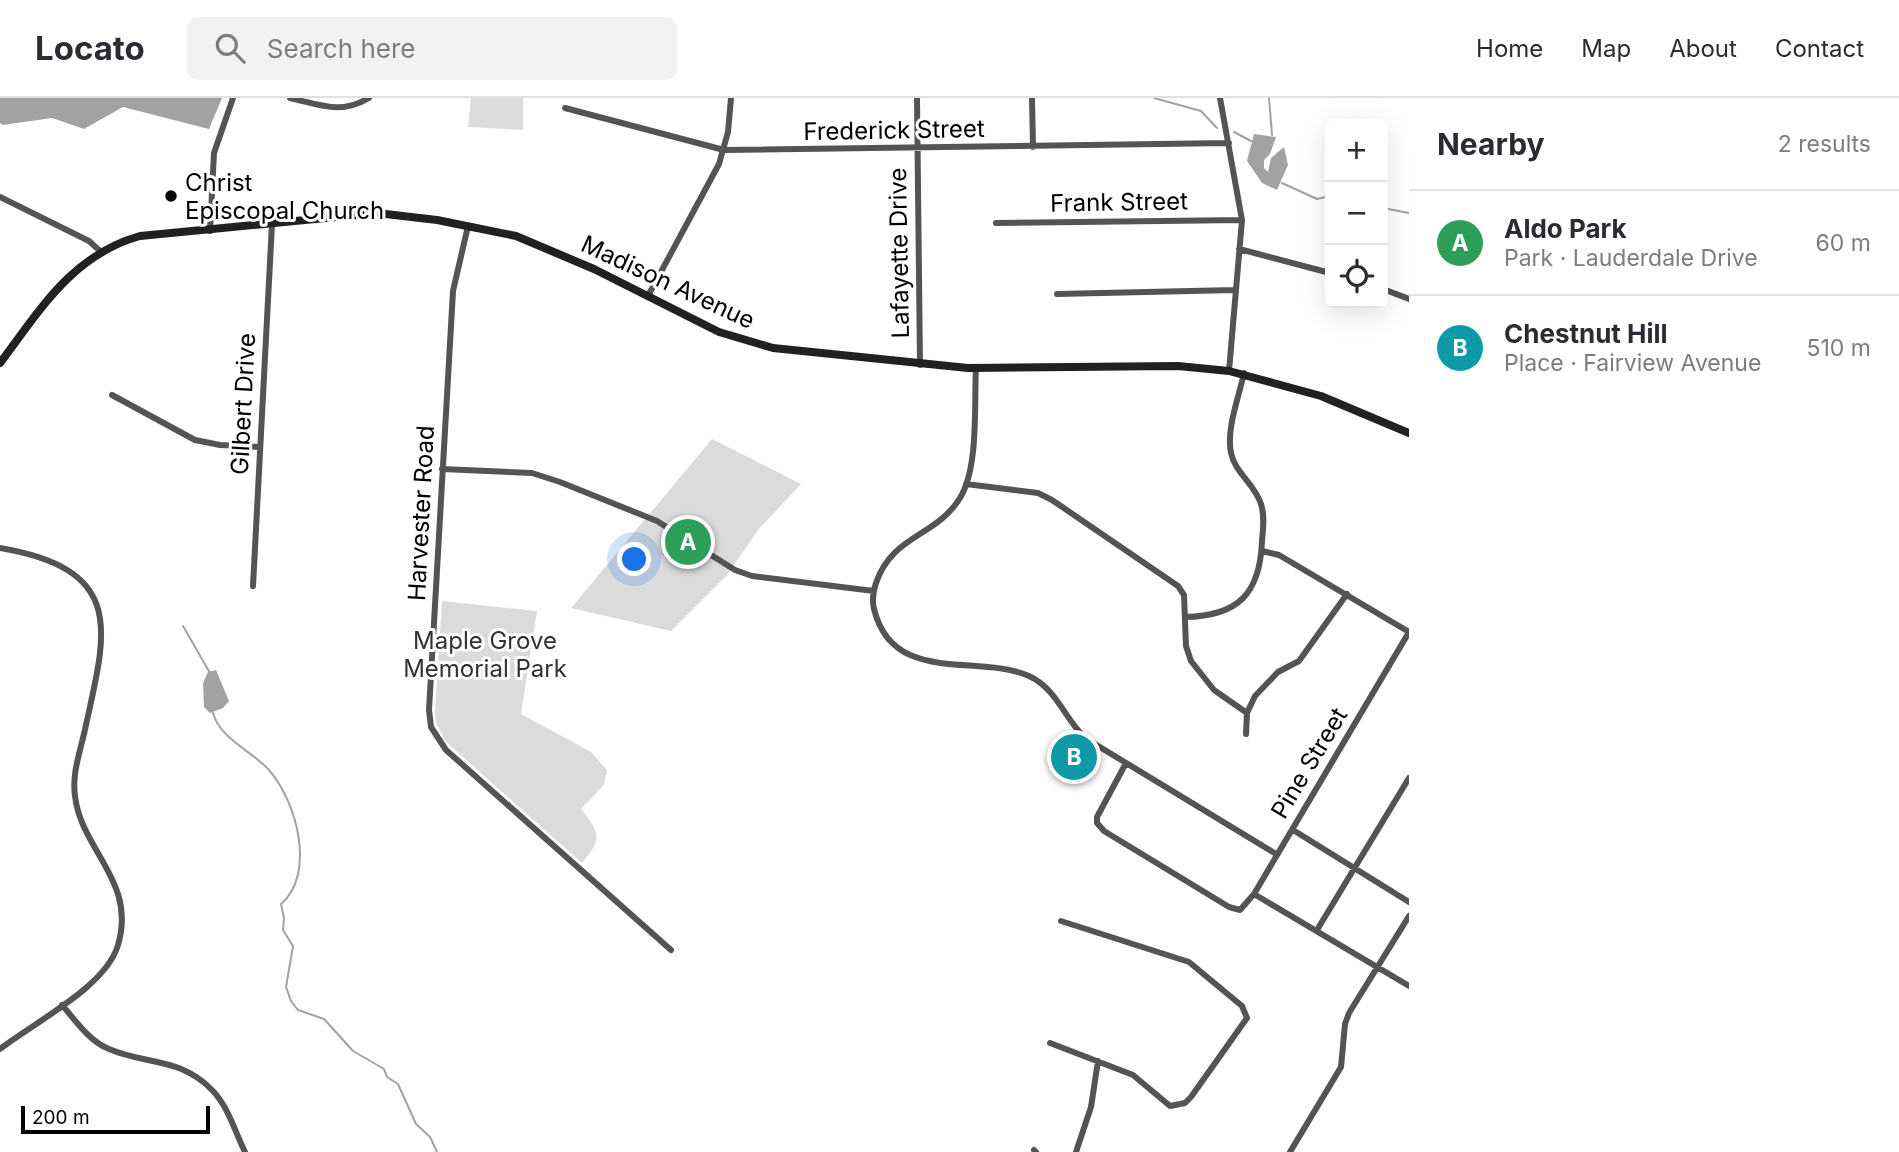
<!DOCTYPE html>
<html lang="en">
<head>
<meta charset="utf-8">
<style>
  body { margin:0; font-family:Inter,sans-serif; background:#f2f2f3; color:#2b2b33 }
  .controls { position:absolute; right:21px; top:21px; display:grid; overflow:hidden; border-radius:10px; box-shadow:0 7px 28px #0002 }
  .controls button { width:63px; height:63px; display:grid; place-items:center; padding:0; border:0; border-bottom:2px solid #e1e1e2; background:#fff; color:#2b2b33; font:35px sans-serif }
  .scale { position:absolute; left:21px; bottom:18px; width:189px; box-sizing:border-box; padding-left:7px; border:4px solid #000; border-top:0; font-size:19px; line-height:24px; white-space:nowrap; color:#000; -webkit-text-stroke:5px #fff; paint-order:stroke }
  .you { position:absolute; left:635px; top:462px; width:24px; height:24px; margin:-18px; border:5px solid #fff; border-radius:50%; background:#1a73e8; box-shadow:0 0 0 10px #1a73e833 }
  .badge { display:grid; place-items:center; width:46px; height:46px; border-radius:50%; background:#000; color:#fff; font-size:23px; font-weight:700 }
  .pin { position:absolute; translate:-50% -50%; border:4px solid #fff; box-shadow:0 2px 7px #0006 }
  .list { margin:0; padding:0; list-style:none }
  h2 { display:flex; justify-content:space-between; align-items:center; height:91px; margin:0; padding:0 28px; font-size:30px }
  h2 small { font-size:23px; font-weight:400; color:#7c7c81 }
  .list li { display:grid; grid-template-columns:46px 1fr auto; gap:21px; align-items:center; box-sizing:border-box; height:105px; padding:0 28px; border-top:2px solid #e1e1e2 }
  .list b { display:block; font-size:26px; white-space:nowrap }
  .list p { margin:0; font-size:23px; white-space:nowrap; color:#7c7c81 }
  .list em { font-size:23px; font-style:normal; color:#7c7c81 }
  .icon { flex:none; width:38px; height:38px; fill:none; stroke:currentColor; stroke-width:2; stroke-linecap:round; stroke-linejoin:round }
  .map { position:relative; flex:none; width:1409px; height:1054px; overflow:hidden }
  header { display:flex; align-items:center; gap:42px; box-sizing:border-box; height:98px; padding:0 35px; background:#fff; border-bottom:2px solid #e1e1e2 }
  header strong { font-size:33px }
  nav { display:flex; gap:38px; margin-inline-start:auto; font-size:24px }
  .search { width:490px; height:63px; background:#f2f2f3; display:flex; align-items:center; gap:18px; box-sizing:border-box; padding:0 24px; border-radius:10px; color:#7c7c81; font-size:26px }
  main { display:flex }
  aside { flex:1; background:#fff }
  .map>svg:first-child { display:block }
  .green { fill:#dbdbdb }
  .water { fill:#a2a2a2 }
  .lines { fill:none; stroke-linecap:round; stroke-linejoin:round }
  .stream { stroke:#a2a2a2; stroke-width:2 }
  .street { stroke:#545454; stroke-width:6 }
  .secondary { stroke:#212121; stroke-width:8 }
  .poi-dot { fill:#000; stroke:#fff; stroke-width:2.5 }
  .labels { text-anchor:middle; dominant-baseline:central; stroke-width:6; stroke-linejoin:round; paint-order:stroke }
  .street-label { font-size:24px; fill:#000; stroke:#fff }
  .poi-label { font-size:24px; fill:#000; stroke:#fff; text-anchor:start }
  .park-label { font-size:24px; fill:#323232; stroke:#fff }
</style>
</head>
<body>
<header>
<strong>Locato</strong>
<div class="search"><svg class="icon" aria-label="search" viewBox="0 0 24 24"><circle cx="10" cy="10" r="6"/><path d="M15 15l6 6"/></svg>Search here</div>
<nav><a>Home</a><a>Map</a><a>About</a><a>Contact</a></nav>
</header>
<main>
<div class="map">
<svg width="1409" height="1054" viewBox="0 0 1409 1054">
  <rect width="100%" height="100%" fill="#fff"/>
  <path class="green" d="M471,0H523V32L468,29Z
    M712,341L801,386L758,432L727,477L671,533L571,510Z
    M442,503L537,513L521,616L591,654L607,672L604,687L581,711C600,735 603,741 582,765L446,644L436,625L435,614Z"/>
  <path class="water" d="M0,0H222L209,31L123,9L84,31L52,20L3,27L0,25Z
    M1254,36L1276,39L1270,56L1264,62V70L1268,74L1271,60L1284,49L1288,67L1277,92L1262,85L1247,63Z
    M216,572L229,603L223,610L210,615L204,609L203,585L208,574Z"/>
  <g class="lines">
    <path class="stream" d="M1154,0L1201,13L1217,30
      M1269,0L1272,37
      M1234,34L1251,43
      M1282,85L1317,101L1330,98
      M1383,110L1409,115
      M183,528L210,575
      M213,615C220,641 252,653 269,672C297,704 316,776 281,806L284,820L283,832L293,848L286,889L291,903L298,912L324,921L353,953L384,971L387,979L398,986L416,1026L430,1039L437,1054"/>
    <path class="street" d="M290,0C321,7 340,17 369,0
      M917,0L920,267
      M1032,0L1033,49
      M1220,0L1242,122L1229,273
      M565,10L724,52L1229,45
      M0,99L89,143L100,153
      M996,125L1242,122
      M468,128L453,193L429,612L431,629L446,652L671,852
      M210,133L214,55L233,0
      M1239,151L1330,175
      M1383,191L1409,201
      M1057,196L1235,192
      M648,198L719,66L728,34L731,0
      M976,269C974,306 979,369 960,400C936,439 892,437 876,485C873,494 872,503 874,511C893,588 977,555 1029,578C1057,591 1064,620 1085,640L1276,756
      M112,297L195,342L220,347L260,349
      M442,371L532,375L560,384L657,423L735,472L752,478L874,493
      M966,386L1038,395L1052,402L1178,488L1184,497L1186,548L1191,563L1214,592L1247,615
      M0,450C129,472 106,535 84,636C79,657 72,677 75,698C81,752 137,783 118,847C106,889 33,925 0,951
      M1262,453L1279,457L1409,534
      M253,488L272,126
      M1185,519C1238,518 1260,496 1262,443C1263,431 1265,418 1261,406C1255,386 1235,375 1231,355C1226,331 1239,299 1244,275
      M1246,636L1247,615L1255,598L1278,574L1299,563L1347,496
      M1126,665L1097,719V725L1104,733L1229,809L1240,812L1254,796L1409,534
      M1293,732L1409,804
      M1254,796L1409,888
      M1317,832L1409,680
      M62,907C76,923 89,943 109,951C146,967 180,959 212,992C228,1008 235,1034 245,1054
      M1050,945L1133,977L1170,1008L1185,1005L1191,999L1247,920L1242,908L1189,864L1061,823
      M1034,1052L1036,1054
      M1076,1054L1091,1009L1098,963
      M1290,1054L1341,969L1345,926L1349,915L1409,818"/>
    <path class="secondary" d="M0,265C40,212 72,157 140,138L377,115L437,122L516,138L594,171L719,234L773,250L968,270L1178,268L1229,273L1321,298L1409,335"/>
  </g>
  <circle class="poi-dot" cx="171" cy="98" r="7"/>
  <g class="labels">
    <g class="street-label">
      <text transform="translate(894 32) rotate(-1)">Frederick Street</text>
      <text transform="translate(1119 104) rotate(-1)">Frank Street</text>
      <text transform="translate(899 155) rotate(-91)">Lafayette Drive</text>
      <text transform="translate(668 184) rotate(25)">Madison Avenue</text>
      <text transform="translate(243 306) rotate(-87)">Gilbert Drive</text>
      <text transform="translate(421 415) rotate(-87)">Harvester Road</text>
      <text transform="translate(1309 665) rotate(-59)">Pine Street</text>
    </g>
    <g class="poi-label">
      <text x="185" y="84">Christ<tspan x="185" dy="28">Episcopal Church</tspan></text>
    </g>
    <g class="park-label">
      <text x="485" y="542">Maple Grove<tspan x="485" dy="28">Memorial Park</tspan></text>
    </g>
  </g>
</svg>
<div class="controls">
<button>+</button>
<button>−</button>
<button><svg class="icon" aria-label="locate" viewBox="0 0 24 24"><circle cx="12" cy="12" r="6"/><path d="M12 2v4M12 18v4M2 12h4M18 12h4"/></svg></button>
</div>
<div class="scale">200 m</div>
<div class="you"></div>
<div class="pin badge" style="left:688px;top:444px;background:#2e9e5b">A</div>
<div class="pin badge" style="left:1074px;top:659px;background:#0f9aa8">B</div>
</div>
<aside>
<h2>Nearby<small>2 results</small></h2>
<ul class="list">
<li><span class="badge" style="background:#2e9e5b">A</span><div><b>Aldo Park</b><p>Park · Lauderdale Drive</p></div><em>60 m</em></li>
<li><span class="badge" style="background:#0f9aa8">B</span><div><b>Chestnut Hill</b><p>Place · Fairview Avenue</p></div><em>510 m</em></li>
</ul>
</aside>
</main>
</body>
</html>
